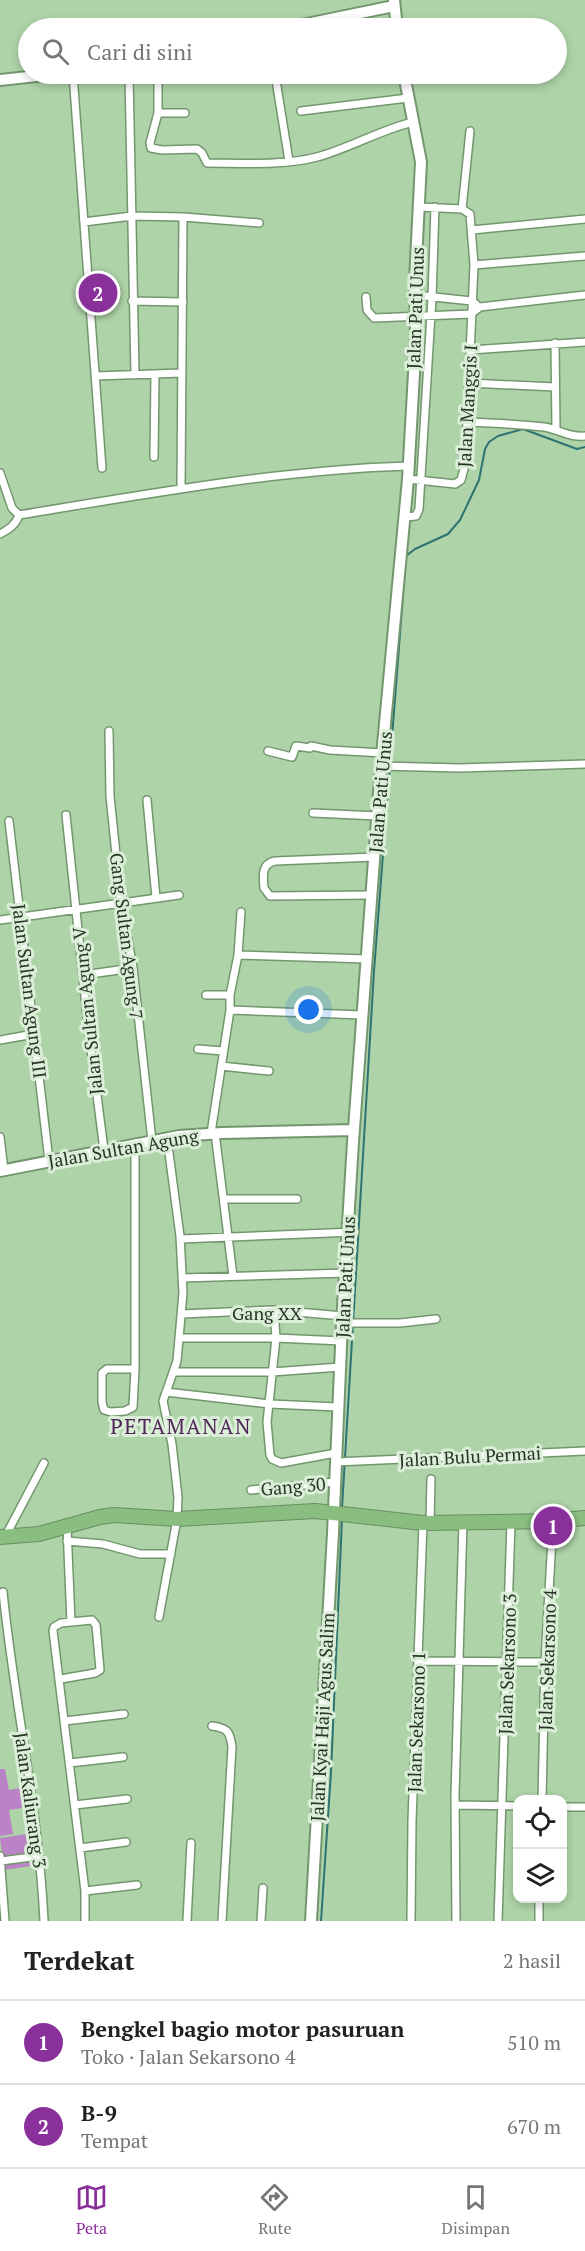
<!DOCTYPE html>
<html lang="id">
<head>
<meta charset="utf-8">
<style>
  body { margin:0; font-family:"PT Serif",serif; background:#f2f2f2; color:#222 }
  .controls { position:absolute; right:18px; bottom:18px; display:grid; overflow:hidden; border-radius:12px; box-shadow:0 3px 9px #0003 }
  .controls button { width:54px; height:54px; display:grid; place-items:center; padding:0; border:0; border-bottom:2px solid #e0e0e0; background:#fff; color:#222; font:30px sans-serif }
  .you { position:absolute; left:309px; top:1010px; width:21px; height:21px; margin:-15px; border:4px solid #fff; border-radius:50%; background:#1a73e8; box-shadow:0 0 0 9px #1a73e833 }
  .badge { display:grid; place-items:center; width:39px; height:39px; border-radius:50%; background:#8a309b; color:#fff; font-size:20px; font-weight:700 }
  .pin { position:absolute; translate:-50% -50%; border:3px solid #fff; box-shadow:0 2px 6px #0006 }
  .list { margin:0; padding:0; list-style:none }
  h2 { display:flex; justify-content:space-between; align-items:center; height:78px; margin:0; padding:0 24px; font-size:26px }
  h2 small { font-size:20px; font-weight:400; color:#767676 }
  .list li { display:grid; grid-template-columns:39px 1fr auto; gap:18px; align-items:center; box-sizing:border-box; height:84px; padding:0 24px; border-top:2px solid #e0e0e0 }
  .list b { display:block; font-size:22px; white-space:nowrap }
  .list p { margin:0; font-size:20px; white-space:nowrap; color:#767676 }
  .list em { font-size:20px; font-style:normal; color:#767676 }
  .icon { flex:none; width:33px; height:33px; fill:none; stroke:currentColor; stroke-width:2; stroke-linecap:round; stroke-linejoin:round }
  .map { position:relative; flex:none; width:585px; height:1921px; overflow:hidden }
  .search { position:absolute; background:#fff; box-shadow:0 3px 9px #0003; left:18px; right:18px; top:18px; height:66px; display:flex; align-items:center; gap:15px; box-sizing:border-box; padding:0 21px; border-radius:33px; color:#767676; font-size:22px }
  .sheet { height:246px; background:#fff }
  nav { display:flex; justify-content:space-around; align-items:center; box-sizing:border-box; height:84px; border-top:2px solid #e0e0e0; background:#fff; font-size:16px; color:#767676 }
  nav a { display:grid; justify-items:center; gap:3px }
  nav .on { color:#8a309b }
  .map>svg:first-child { display:block }
  .green { fill:#bb83c5 }
  .lines { fill:none; stroke-linecap:round; stroke-linejoin:round }
  .stream { stroke:#2d7372; stroke-width:2 }
  .street-casing { stroke:#73966e; stroke-width:10 }
  .secondary-casing { stroke:#73966e; stroke-width:14 }
  .highway-casing { stroke:#678e60; stroke-width:16 }
  .street { stroke:#fff; stroke-width:7 }
  .secondary { stroke:#fff; stroke-width:10 }
  .highway { stroke:#8abe81; stroke-width:14 }
  .labels { text-anchor:middle; dominant-baseline:central; stroke-width:6; stroke-linejoin:round; paint-order:stroke }
  .street-label { font-size:18px; fill:#273524; stroke:#dbeed8 }
  .quarter-label { font-size:21px; letter-spacing:1.5px; fill:#4f2458; stroke:#dbeed8 }
</style>
</head>
<body>
<div class="map">
<svg width="585" height="1921" viewBox="0 0 585 1921">
  <rect width="100%" height="100%" fill="#aed3a8"/>
  <path class="green" d="M0,1769H5L9,1790L27,1787L29,1807L9,1810L13,1834L0,1836Z
    M34,1833L38,1865L4,1870L0,1838Z"/>
  <g class="lines">
    <path class="stream" d="M342,1508L374,971L406,556L415,549L448,534L460,520L479,480L485,449L489,442L498,436L523,429L577,449L585,447
      M321,1921L331,1772L342,1519"/>
    <defs>
      <path id="street" d="M73,74L102,468
        M129,74L135,375
        M158,74V113L150,143L151,148L162,150L197,149L202,153L207,163C242,163 283,166 317,157C350,148 380,130 413,122
        M275,74L289,161
        M301,111L408,98
        M158,113H185
        M462,209L470,131
        M84,222L132,216L183,217L259,223
        M472,230L585,219
        M474,265L585,256
        M415,295L472,301L476,304
        M366,297L367,310L374,318L471,314L480,307L585,295
        M132,301L183,302
        M555,343L556,429
        M471,350L585,342
        M95,376L182,373
        M469,383L555,387
        M467,422C493,423 518,424 544,427C558,429 570,438 585,436
        M154,457L155,374
        M0,473L12,508L19,515
        M408,479L455,484L461,480L465,465L474,265L470,214L462,209L419,207
        M181,488L183,217
        M19,515C148,494 277,470 408,466
        M405,517L416,516L419,509L432,298L435,207
        M0,534C9,529 16,525 19,515
        M109,731L110,796L121,903L133,968L152,1141
        M268,751L292,757L296,746L310,748L311,746L330,750L383,753
        M381,766L459,768L585,764
        M147,800L156,898
        M313,813L378,816
        M66,815L88,1025L104,1150
        M9,821L49,1161
        M372,895L270,896L264,888C263,876 261,864 275,861L375,857
        M0,920L179,895
        M238,955L241,912
        M83,975L133,968
        M206,995H230
        M230,1010V995L238,955L367,959
        M0,1040L34,1034
        M198,1049L223,1051
        M221,1066L269,1071
        M211,1133L230,1010L363,1015
        M215,1133L233,1276
        M0,1137L4,1170
        M135,1143V1369L133,1407L125,1411L111,1412L104,1410L102,1402V1373L107,1369H135
        M224,1199H297
        M180,1239L355,1232
        M182,1278L346,1273
        M274,1310L276,1338L267,1422L270,1455L272,1459L281,1463L336,1453
        M182,1314L274,1310L343,1316
        M342,1323H400L436,1319
        M180,1338H276L342,1341
        M175,1372H272L340,1367
        M166,1392L270,1404L338,1407
        M336,1462L585,1451
        M251,1490L335,1482
        M430,1523L431,1479
        M67,1527L71,1622
        M5,1537L44,1463
        M67,1541L103,1544L140,1554H171
        M3,1592C14,1702 39,1811 44,1921
        M159,1617L177,1519L178,1497L172,1444L163,1401L177,1361L183,1293L180,1236L167,1138
        M419,1661L545,1662
        M61,1679L95,1673L100,1670L96,1625L92,1620L61,1623L54,1627L53,1631L85,1891V1921
        M65,1721L124,1714
        M212,1726C227,1728 230,1731 232,1747L222,1921
        M70,1763L123,1757
        M542,1800L545,1662L553,1521
        M75,1805L127,1799
        M455,1805L518,1806
        M562,1807H585
        M80,1848L126,1842
        M0,1856L5,1921
        M1,1861L39,1856
        M85,1891L137,1885
        M187,1921L191,1843
        M261,1921L263,1888
        M411,1921L412,1821L423,1523
        M456,1921L455,1795L463,1522
        M498,1921L511,1522
        M539,1921V1898"/>
      <path id="secondary" d="M394,0L397,28
        M287,28L394,6
        M0,80L55,74
        M0,1171L179,1136L222,1133L354,1130
        M311,1921L333,1533L342,1323L353,1142L381,766L408,479L416,338L415,281L421,162L404,74"/>
      <path id="highway" d="M0,1537L39,1534L100,1517L114,1515L177,1519L315,1511L423,1523L553,1521L585,1518"/>
    </defs>
    <use href="#street" class="street-casing"/>
    <use href="#secondary" class="secondary-casing"/>
    <use href="#highway" class="highway-casing"/>
    <use href="#street" class="street"/>
    <use href="#secondary" class="secondary"/>
    <use href="#highway" class="highway"/>
  </g>
  <g class="labels">
    <g class="street-label">
      <text transform="translate(415 308) rotate(-88)">Jalan Pati Unus</text>
      <text transform="translate(467 406) rotate(-87)">Jalan Manggis I</text>
      <text transform="translate(380 792) rotate(-85)">Jalan Pati Unus</text>
      <text transform="translate(127 936) rotate(83)">Gang Sultan Agung 7</text>
      <text transform="translate(30 991) rotate(83)">Jalan Sultan Agung III</text>
      <text transform="translate(87 1011) rotate(-96)">Jalan Sultan Agung V</text>
      <text transform="translate(123 1148) rotate(-10)">Jalan Sultan Agung</text>
      <text transform="translate(345 1277) rotate(-87)">Jalan Pati Unus</text>
      <text x="267" y="1313">Gang XX</text>
      <text transform="translate(470 1456) rotate(-3)">Jalan Bulu Permai</text>
      <text transform="translate(293 1486) rotate(-5)">Gang 30</text>
      <text transform="translate(547 1660) rotate(-88)">Jalan Sekarsono 4</text>
      <text transform="translate(507 1664) rotate(-88)">Jalan Sekarsono 3</text>
      <text transform="translate(322 1717) rotate(-87)">Jalan Kyai Haji Agus Salim</text>
      <text transform="translate(416 1722) rotate(-88)">Jalan Sekarsono 1</text>
      <text transform="translate(31 1800) rotate(82)">Jalan Kaliurang 3</text>
    </g>
    <g class="quarter-label">
      <text x="181" y="1426">PETAMANAN</text>
    </g>
  </g>
</svg>
<div class="controls">
<button><svg class="icon" aria-label="locate" viewBox="0 0 24 24"><circle cx="12" cy="12" r="6"/><path d="M12 2v4M12 18v4M2 12h4M18 12h4"/></svg></button>
<button><svg class="icon" aria-label="layers" viewBox="0 0 24 24"><path d="M12 4l9 5-9 5-9-5zM3 14l9 5 9-5"/></svg></button>
</div>
<div class="you"></div>
<div class="pin badge" style="left:553px;top:1526px">1</div>
<div class="pin badge" style="left:98px;top:293px">2</div>
<div class="search"><svg class="icon" aria-label="search" viewBox="0 0 24 24"><circle cx="10" cy="10" r="6"/><path d="M15 15l6 6"/></svg>Cari di sini</div>
</div>
<section class="sheet">
<h2>Terdekat<small>2 hasil</small></h2>
<ul class="list">
<li><span class="badge">1</span><div><b>Bengkel bagio motor pasuruan</b><p>Toko · Jalan Sekarsono 4</p></div><em>510 m</em></li>
<li><span class="badge">2</span><div><b>B-9</b><p>Tempat</p></div><em>670 m</em></li>
</ul>
</section>
<nav>
<a class="on"><svg class="icon" aria-label="map" viewBox="0 0 24 24"><path d="M3 6l6-2 6 2 6-2v14l-6 2-6-2-6 2zM9 4v14M15 6v14"/></svg>Peta</a>
<a><svg class="icon" aria-label="directions" viewBox="0 0 24 24"><path d="M12 3l9 9-9 9-9-9zM9 14v-3h6M13 9l2 2-2 2"/></svg>Rute</a>
<a><svg class="icon" aria-label="saved" viewBox="0 0 24 24"><path d="M7 4h10v16l-5-4-5 4z"/></svg>Disimpan</a>
</nav>
</body>
</html>
